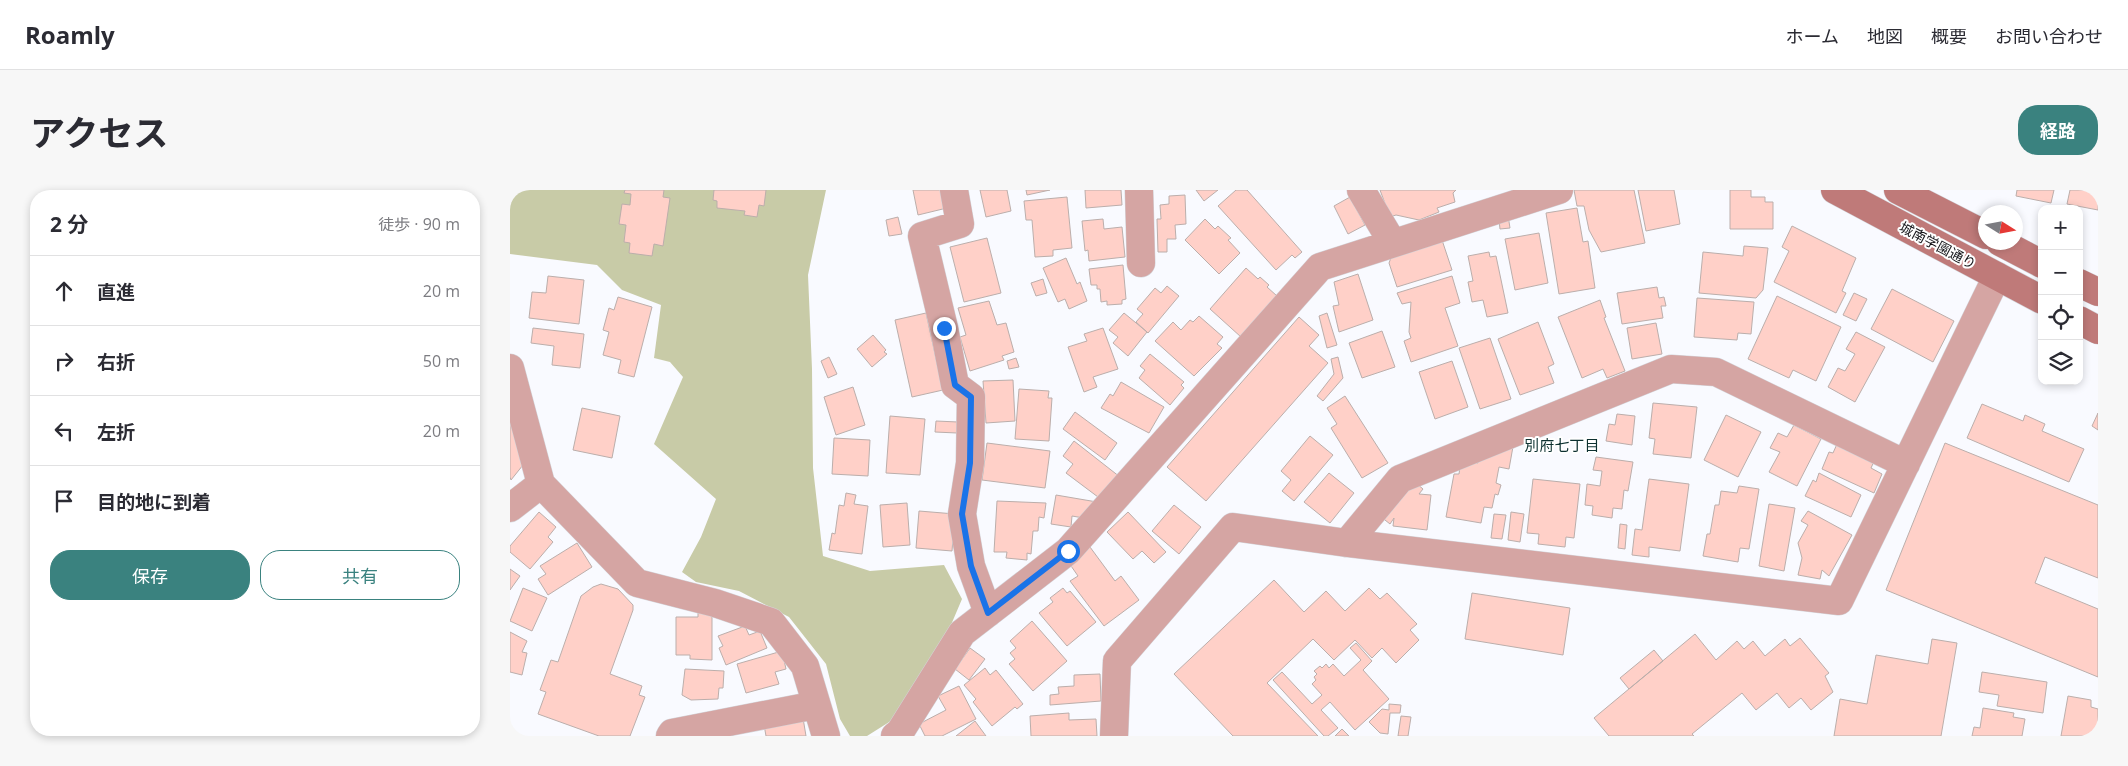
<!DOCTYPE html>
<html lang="ja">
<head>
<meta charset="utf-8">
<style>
  body { margin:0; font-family:"Open Sans","Noto Sans JP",sans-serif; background:#f7f7f7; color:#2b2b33 }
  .controls { position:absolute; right:15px; top:15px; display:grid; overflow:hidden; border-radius:10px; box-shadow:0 2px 8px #0003 }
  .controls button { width:45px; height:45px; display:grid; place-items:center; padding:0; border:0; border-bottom:1px solid #e1e1e2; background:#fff; color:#2b2b33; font:25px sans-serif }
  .compass { position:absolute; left:1468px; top:15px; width:45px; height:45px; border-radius:50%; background:#fff; box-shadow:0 2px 8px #0003; rotate:101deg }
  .stop { position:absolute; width:15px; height:15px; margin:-11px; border:4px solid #1a73e8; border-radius:50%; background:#fff }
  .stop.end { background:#1a73e8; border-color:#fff; box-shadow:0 1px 5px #0008 }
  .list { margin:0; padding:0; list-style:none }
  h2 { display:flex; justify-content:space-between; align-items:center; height:65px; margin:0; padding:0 20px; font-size:21px }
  h2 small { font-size:16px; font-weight:400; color:#7c7c81 }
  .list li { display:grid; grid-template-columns:32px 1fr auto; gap:15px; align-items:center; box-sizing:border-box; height:70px; padding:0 20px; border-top:1px solid #e1e1e2 }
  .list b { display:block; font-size:19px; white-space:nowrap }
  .list em { font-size:16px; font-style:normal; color:#7c7c81 }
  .actions { display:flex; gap:10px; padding:15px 20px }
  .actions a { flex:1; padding:11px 0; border:1px solid #3a827f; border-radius:20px; text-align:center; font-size:18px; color:#3a827f }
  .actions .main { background:#3a827f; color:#fff }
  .icon { flex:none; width:28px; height:28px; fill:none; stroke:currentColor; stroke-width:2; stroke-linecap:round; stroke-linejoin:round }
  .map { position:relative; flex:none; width:1588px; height:546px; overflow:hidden; border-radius:20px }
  header { display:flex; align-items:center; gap:30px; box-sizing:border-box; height:70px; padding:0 25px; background:#fff; border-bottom:1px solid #e1e1e2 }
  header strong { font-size:24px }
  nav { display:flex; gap:28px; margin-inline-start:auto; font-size:18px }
  .intro { display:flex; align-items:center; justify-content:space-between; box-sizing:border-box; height:120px; padding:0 30px }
  h1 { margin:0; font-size:35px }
  .button { padding:12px 22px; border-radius:20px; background:#3a827f; color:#fff; font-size:18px; font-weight:700 }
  main { display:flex; gap:30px; padding:0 30px }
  aside { flex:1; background:#fff; border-radius:20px; box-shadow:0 2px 8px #0003 }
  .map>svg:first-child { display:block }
  .green { fill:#c8cba7 }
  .building { fill:#ffd0c8; stroke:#bbaeab }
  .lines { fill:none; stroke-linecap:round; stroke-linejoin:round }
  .street-casing { stroke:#d4d5da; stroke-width:29 }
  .secondary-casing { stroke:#d4d5da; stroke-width:29 }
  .street { stroke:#d5a5a3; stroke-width:28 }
  .secondary { stroke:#bf7a79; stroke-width:28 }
  .route { stroke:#1a73e8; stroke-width:6 }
  .labels { text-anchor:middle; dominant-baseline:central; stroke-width:4; stroke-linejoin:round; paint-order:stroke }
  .street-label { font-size:14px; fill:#141519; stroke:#fff }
  .neighbourhood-label { font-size:15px; fill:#0d3130; stroke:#fff }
</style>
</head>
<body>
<header>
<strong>Roamly</strong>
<nav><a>ホーム</a><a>地図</a><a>概要</a><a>お問い合わせ</a></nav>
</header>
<div class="intro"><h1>アクセス</h1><a class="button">経路</a></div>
<main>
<aside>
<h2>2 分<small>徒歩 · 90 m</small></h2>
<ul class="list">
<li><svg class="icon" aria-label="ahead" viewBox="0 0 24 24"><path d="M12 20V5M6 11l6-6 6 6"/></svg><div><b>直進</b></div><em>20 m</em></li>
<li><svg class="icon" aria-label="right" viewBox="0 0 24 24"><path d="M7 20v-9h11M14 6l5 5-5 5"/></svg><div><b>右折</b></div><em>50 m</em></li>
<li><svg class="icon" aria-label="left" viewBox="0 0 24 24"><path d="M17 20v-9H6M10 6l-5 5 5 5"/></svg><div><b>左折</b></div><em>20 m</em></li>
<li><svg class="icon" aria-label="arrive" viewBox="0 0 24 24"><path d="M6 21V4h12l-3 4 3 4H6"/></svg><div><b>目的地に到着</b></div></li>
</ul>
<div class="actions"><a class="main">保存</a><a>共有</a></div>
</aside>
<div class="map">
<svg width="1588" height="546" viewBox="0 0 1588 546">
  <rect width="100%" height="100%" fill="#f9faff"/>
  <path class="green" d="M0,0H316L298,85L302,179L303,278L313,366L360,381L434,375L452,409L435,449L384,529L357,546H340L330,529L316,474L279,427L229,401L186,392L172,382L191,347L206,309L144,254L173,187L160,172L144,168L151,115L112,100L87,75L0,64Z"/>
  <path class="building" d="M115,0H154L153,7L160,8L153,56L144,54L142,66L119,63L120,53L114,52L116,35L109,34L112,14L120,15L121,4L114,3Z
    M204,0H256L254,16L249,15L247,27L234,25L235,21L207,18V11L203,10Z
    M403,0H437L441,17L408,25Z
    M470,0H497L501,21L476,27Z
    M516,0H540L517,5Z
    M575,0H611L612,15L576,18Z
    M686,0H708L694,11Z
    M726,0H737L792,62L785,68L782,65L766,80L708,16Z
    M870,0H946L943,3L945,12L927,18L929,22L909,30L886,25L880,27Z
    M1064,0H1124L1135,53L1091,62L1079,40L1074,16H1067Z
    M1128,0H1164L1170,34L1136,41Z
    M1220,0H1241V7H1255V12H1263V39H1220Z
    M1507,0H1544L1541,13L1506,6Z
    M1560,0H1588V20L1557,14Z
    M675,5L676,34L665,35L666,49H657V62H648L647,29H651L650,15L659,14V6Z
    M557,7L562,58L543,60V66L525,67L522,30H516L514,11Z
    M840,7L855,35L838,44L824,16Z
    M1067,18L1073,52L1078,51L1085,98L1049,104L1036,23Z
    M997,19L1000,38L990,39L988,20Z
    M388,27L392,44L379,46L376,30Z
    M593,29L594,39L612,37L615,67L579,71L578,60L575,61L572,31Z
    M695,29L705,39L708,36L721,48L718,50L730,63L709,84L675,50Z
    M1282,36L1346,68L1332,101L1336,103L1326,123L1264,92L1279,61L1272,57Z
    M1029,43L1038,93L1005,100L995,49Z
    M930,44L942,80L887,97L879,73L884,60Z
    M477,48L491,103L454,112L440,57Z
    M1234,56L1258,58L1253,100L1246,108L1189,103L1193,62L1233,66Z
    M979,62L980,67L986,66L998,123L977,127L973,110L962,112L958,92L963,91L958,66Z
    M556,68L567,94L570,92L577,111L559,119L555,109L548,112L533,78Z
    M613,75L616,109L612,110V114L597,115V111L591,112L590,99H587V95H581L579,79Z
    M736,78L748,89L750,87L759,95L757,97L767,106L731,147L700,119Z
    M848,84L863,130L829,142L823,116L829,115L824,92Z
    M38,86L74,90L69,134L19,128L22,102L36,103Z
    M942,86L950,113L935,118L948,156L901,172L894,151L901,148L899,142L901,112L892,114L887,103Z
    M533,89L537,103L526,106L521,93Z
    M657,96L669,106L638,143L626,132L633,124L627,119L645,98L651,103Z
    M1147,97L1149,108L1154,107L1156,116H1151L1153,128L1112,134L1107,103Z
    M1382,99L1444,131L1423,172L1361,139Z
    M1344,103L1357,109L1346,131L1333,125Z
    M1267,106L1331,137L1306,191L1283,180L1279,188L1238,169Z
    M108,107L142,117L124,187L108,183L111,170L93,165L99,142L93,140L99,118L104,120Z
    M1187,108L1244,112L1241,144L1228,143L1227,150L1184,147Z
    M1090,110L1096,127L1094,128L1115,181L1097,188L1093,179L1072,188L1048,127Z
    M479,111L487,135L496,133L504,162L492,166L494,170L460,181L450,147L456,145L448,118Z
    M416,123L433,200L402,207L385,130Z
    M614,123L637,142L618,166L603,153L608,147L599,140Z
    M817,123L827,155L817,158L809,126Z
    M689,126L713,147L707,154L712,158L684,186L645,151L663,132L671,140L680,130L683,132Z
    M789,127L809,145L799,156L818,173L696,311L657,277Z
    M1028,132L1044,174L1038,177L1044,193L1010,205L988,149Z
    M1146,133L1152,164L1122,169L1117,138Z
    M23,138L74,144L70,178L42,175L44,156L21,153Z
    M593,138L608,179L583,187L587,197L574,202L558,157L577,151L574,144Z
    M872,141L885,177L852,188L839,153Z
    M1346,142L1375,157L1345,212L1318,197L1328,178L1335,181L1345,164L1336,159Z
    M363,145L376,160L374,162L377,164L362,177L347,159Z
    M980,148L1001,209L970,219L949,158Z
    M640,164L674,192L671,195L674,198L660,215L629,188L635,180L630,176Z
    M319,167L327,184L318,188L311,171Z
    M828,167L833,188L813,211L807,206L824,184L821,169Z
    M506,168L509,177L499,179L497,171Z
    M942,171L958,217L925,229L909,182Z
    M503,190L505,231L476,233L473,191Z
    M611,192L654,217L639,243L591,218L600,204L603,206Z
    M343,197L355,235L326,245L314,207Z
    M509,199L539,201L538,208H542L539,251L505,249Z
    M835,206L878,273L852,288L821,238L827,234L817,218Z
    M1143,213L1187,217L1181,268L1143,264L1145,249L1139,248Z
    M1472,214L1513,231L1515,225L1535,234L1532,241L1574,259L1559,292L1457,248Z
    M72,218L110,226L102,268L63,260Z
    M565,222L607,253L595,270L553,239Z
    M1588,223V240L1582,236Z
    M1107,224L1125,226L1122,255L1096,251L1099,234L1105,235Z
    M1216,225L1251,242L1228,287L1194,270Z
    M0,226L13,275L1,290L0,287Z
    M380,226L415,229L410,285L376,283Z
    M426,231L448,232L447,243L425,242Z
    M1284,235L1311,249L1287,296L1259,282L1270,262L1260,258L1268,243L1277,247Z
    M800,246L823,265L784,311L772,301L781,290L771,281Z
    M324,248L360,250L358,286L322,284Z
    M564,251L610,287L592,310L556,283L563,274L553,266Z
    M1004,251L999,279L989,277L986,293L991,295L988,305L985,304L982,318L974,317L971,333L936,327L944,284H949L951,270L968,273L969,264Z
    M477,253L540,261L535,298L472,290Z
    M1435,253L1588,315V388L1535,367L1525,393L1588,419V487L1376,400Z
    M1327,254L1366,267L1361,278L1372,284L1364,303L1312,279L1319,262L1323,263Z
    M1086,267L1123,272L1118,301L1114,300L1112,319L1103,318L1102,328L1082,325L1083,316L1075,315L1077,294L1090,296L1092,281L1083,280Z
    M819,283L844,303L820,333L794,312Z
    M1309,283L1351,305L1341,327L1295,306L1303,290L1306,292Z
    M900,288L913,299L909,304L921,305L917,340L883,336L884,328L880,334L870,326Z
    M1023,289L1070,294L1064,348L1056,347L1055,357L1028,354L1029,344L1017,343Z
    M1139,289L1179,294L1170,361L1139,357V367L1122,365L1125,339L1132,340Z
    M1229,296L1249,299L1239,359L1230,358L1228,372L1193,366L1197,344H1200L1205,315H1209L1211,301L1227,303Z
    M336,303L346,305L344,314L358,316L352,364L319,360L322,343L325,344L329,315L334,316Z
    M546,305L587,312L585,330L562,326L561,337L541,334Z
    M487,311L536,313L534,328L529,327L528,341H523L521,364L517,363V370L496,368L497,362H484Z
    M397,313L400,355L373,357L370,315Z
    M1259,314L1285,318L1274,381L1249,376Z
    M664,315L691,337L669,364L642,341Z
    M409,321L445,324L442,361L406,358Z
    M1298,321L1342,345L1319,386L1312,380L1310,389L1288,385L1292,368L1288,353L1298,335L1291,331Z
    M29,322L46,337L38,347L43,352L20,379L0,362V356Z
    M618,322L656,362L644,373L632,361L623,369L597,342Z
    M1001,322L1014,324L1010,352L998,350Z
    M984,324L996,325L992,349L981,348Z
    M1110,334L1117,335L1115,359L1108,358Z
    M67,353L82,377L38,405L28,389L36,384L30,376Z
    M580,357L605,391L611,386L629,410L594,436L560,391L568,386L559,373Z
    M0,379L10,386L0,400Z
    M764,390L794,422L816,401L835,421L859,398L870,409L877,403L907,434L900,440L909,450L886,473L872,458L862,468L845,450L824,470L803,449L757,493L808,546H723L664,484Z
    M91,394L108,399L123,415V420L100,484L132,496L129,505L135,507L120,546H89L28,524L36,502L30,500L41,470L48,472L71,406L83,397Z
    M13,398L37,408L22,441L0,431Z
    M553,398L557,403L560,401L586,432L557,456L529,423L543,412L540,408Z
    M962,403L1060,418L1053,465L955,449Z
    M188,423H202V470L180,469V465H166V427H188Z
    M522,431L557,471L523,501L499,474L505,469L500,463L506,458L500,451Z
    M235,436L239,445L250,441L257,458L216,475L209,458L213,456L208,446Z
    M0,442L17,451L12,462L17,463L12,485L0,482Z
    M1185,444L1206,470L1227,451L1234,459L1243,451L1255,466L1275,449L1280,456L1290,448L1319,483L1315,486L1323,502L1301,520L1291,508L1279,518L1267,503L1246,520L1232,503L1182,544L1184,546H1099L1084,528Z
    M1422,449L1447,453L1431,546H1324L1330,509L1357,514L1366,465L1418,474Z
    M846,453L862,471L853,480L879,509L845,540L820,512L811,520L828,538L818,546H814L763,490L772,482L802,514L812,505L802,494L806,490L804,487L807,484L804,481L810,476L812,478L816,474L819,478L823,474L834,486L851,470L840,458Z
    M460,458L475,469L459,490L445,479Z
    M1144,460L1153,471L1119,499L1110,488Z
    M272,461L276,479L265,482L269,494L236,503L227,474Z
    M475,478L480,485L486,480L513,514L507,519L505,517L482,536L463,512L466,509L454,495Z
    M175,479L214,481L213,498H209L208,509L181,510L172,505Z
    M1472,482L1537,492L1533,523L1487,516L1489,505L1469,502Z
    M590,484L591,511L540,515V505L549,504L548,497L564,496V485Z
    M449,496L466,529L432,546H415L409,534L436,520L428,506Z
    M1558,506L1581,510V517L1588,519V546H1551Z
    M879,514L891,515L890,523H880L878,544L870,543L859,532L872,519L879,520Z
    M1473,518L1504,523L1503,527L1515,529L1512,546H1462L1464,537L1470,538Z
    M292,522L296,546H256L253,529Z
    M559,523V530L586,529L587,546H521L520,526Z
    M891,526L901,527L898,546H888Z
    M465,531L476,546H446Z
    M832,539L839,546H825Z"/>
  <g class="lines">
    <defs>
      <path id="street" d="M444,0L450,34L412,46L434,138L445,195L461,207L460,273L452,324L461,376L478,423
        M629,0L631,73
        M851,0L882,52
        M0,178L31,294L127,393L205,413L261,432L295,476L316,546
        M0,318L31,294
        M837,353L890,289L1161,179L1206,182L1396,274
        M160,546L162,543L306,515
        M385,546L390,542L452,443L558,361L810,77L1049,0
        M604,546L607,471L723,337L837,353L1329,411L1487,86"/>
      <path id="secondary" d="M1325,0L1532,110
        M1388,0L1476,45
        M1490,52L1532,74
        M1569,93L1588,102
        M1569,130L1588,140"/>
    </defs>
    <use href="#street" class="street-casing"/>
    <use href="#secondary" class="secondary-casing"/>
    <use href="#street" class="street"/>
    <use href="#secondary" class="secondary"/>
  </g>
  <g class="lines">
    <path class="route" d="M434,138L445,195L461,207L460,273L452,324L461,376L478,423L558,361"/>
  </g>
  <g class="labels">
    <g class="street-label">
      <text transform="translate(1428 55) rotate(28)">城南学園通り</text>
    </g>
    <g class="neighbourhood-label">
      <text x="1052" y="255">別府七丁目</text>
    </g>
  </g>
</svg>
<div class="controls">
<button>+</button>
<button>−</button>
<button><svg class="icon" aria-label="locate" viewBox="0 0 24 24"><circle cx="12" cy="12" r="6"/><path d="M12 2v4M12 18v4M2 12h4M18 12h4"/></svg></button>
<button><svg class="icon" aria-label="layers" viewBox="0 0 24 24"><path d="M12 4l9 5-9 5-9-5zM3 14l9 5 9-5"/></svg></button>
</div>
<svg class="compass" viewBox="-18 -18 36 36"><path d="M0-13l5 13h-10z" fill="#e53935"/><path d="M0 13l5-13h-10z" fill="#7c7c81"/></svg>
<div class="stop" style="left:558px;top:361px"></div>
<div class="stop end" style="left:434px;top:138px"></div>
</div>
</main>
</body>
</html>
